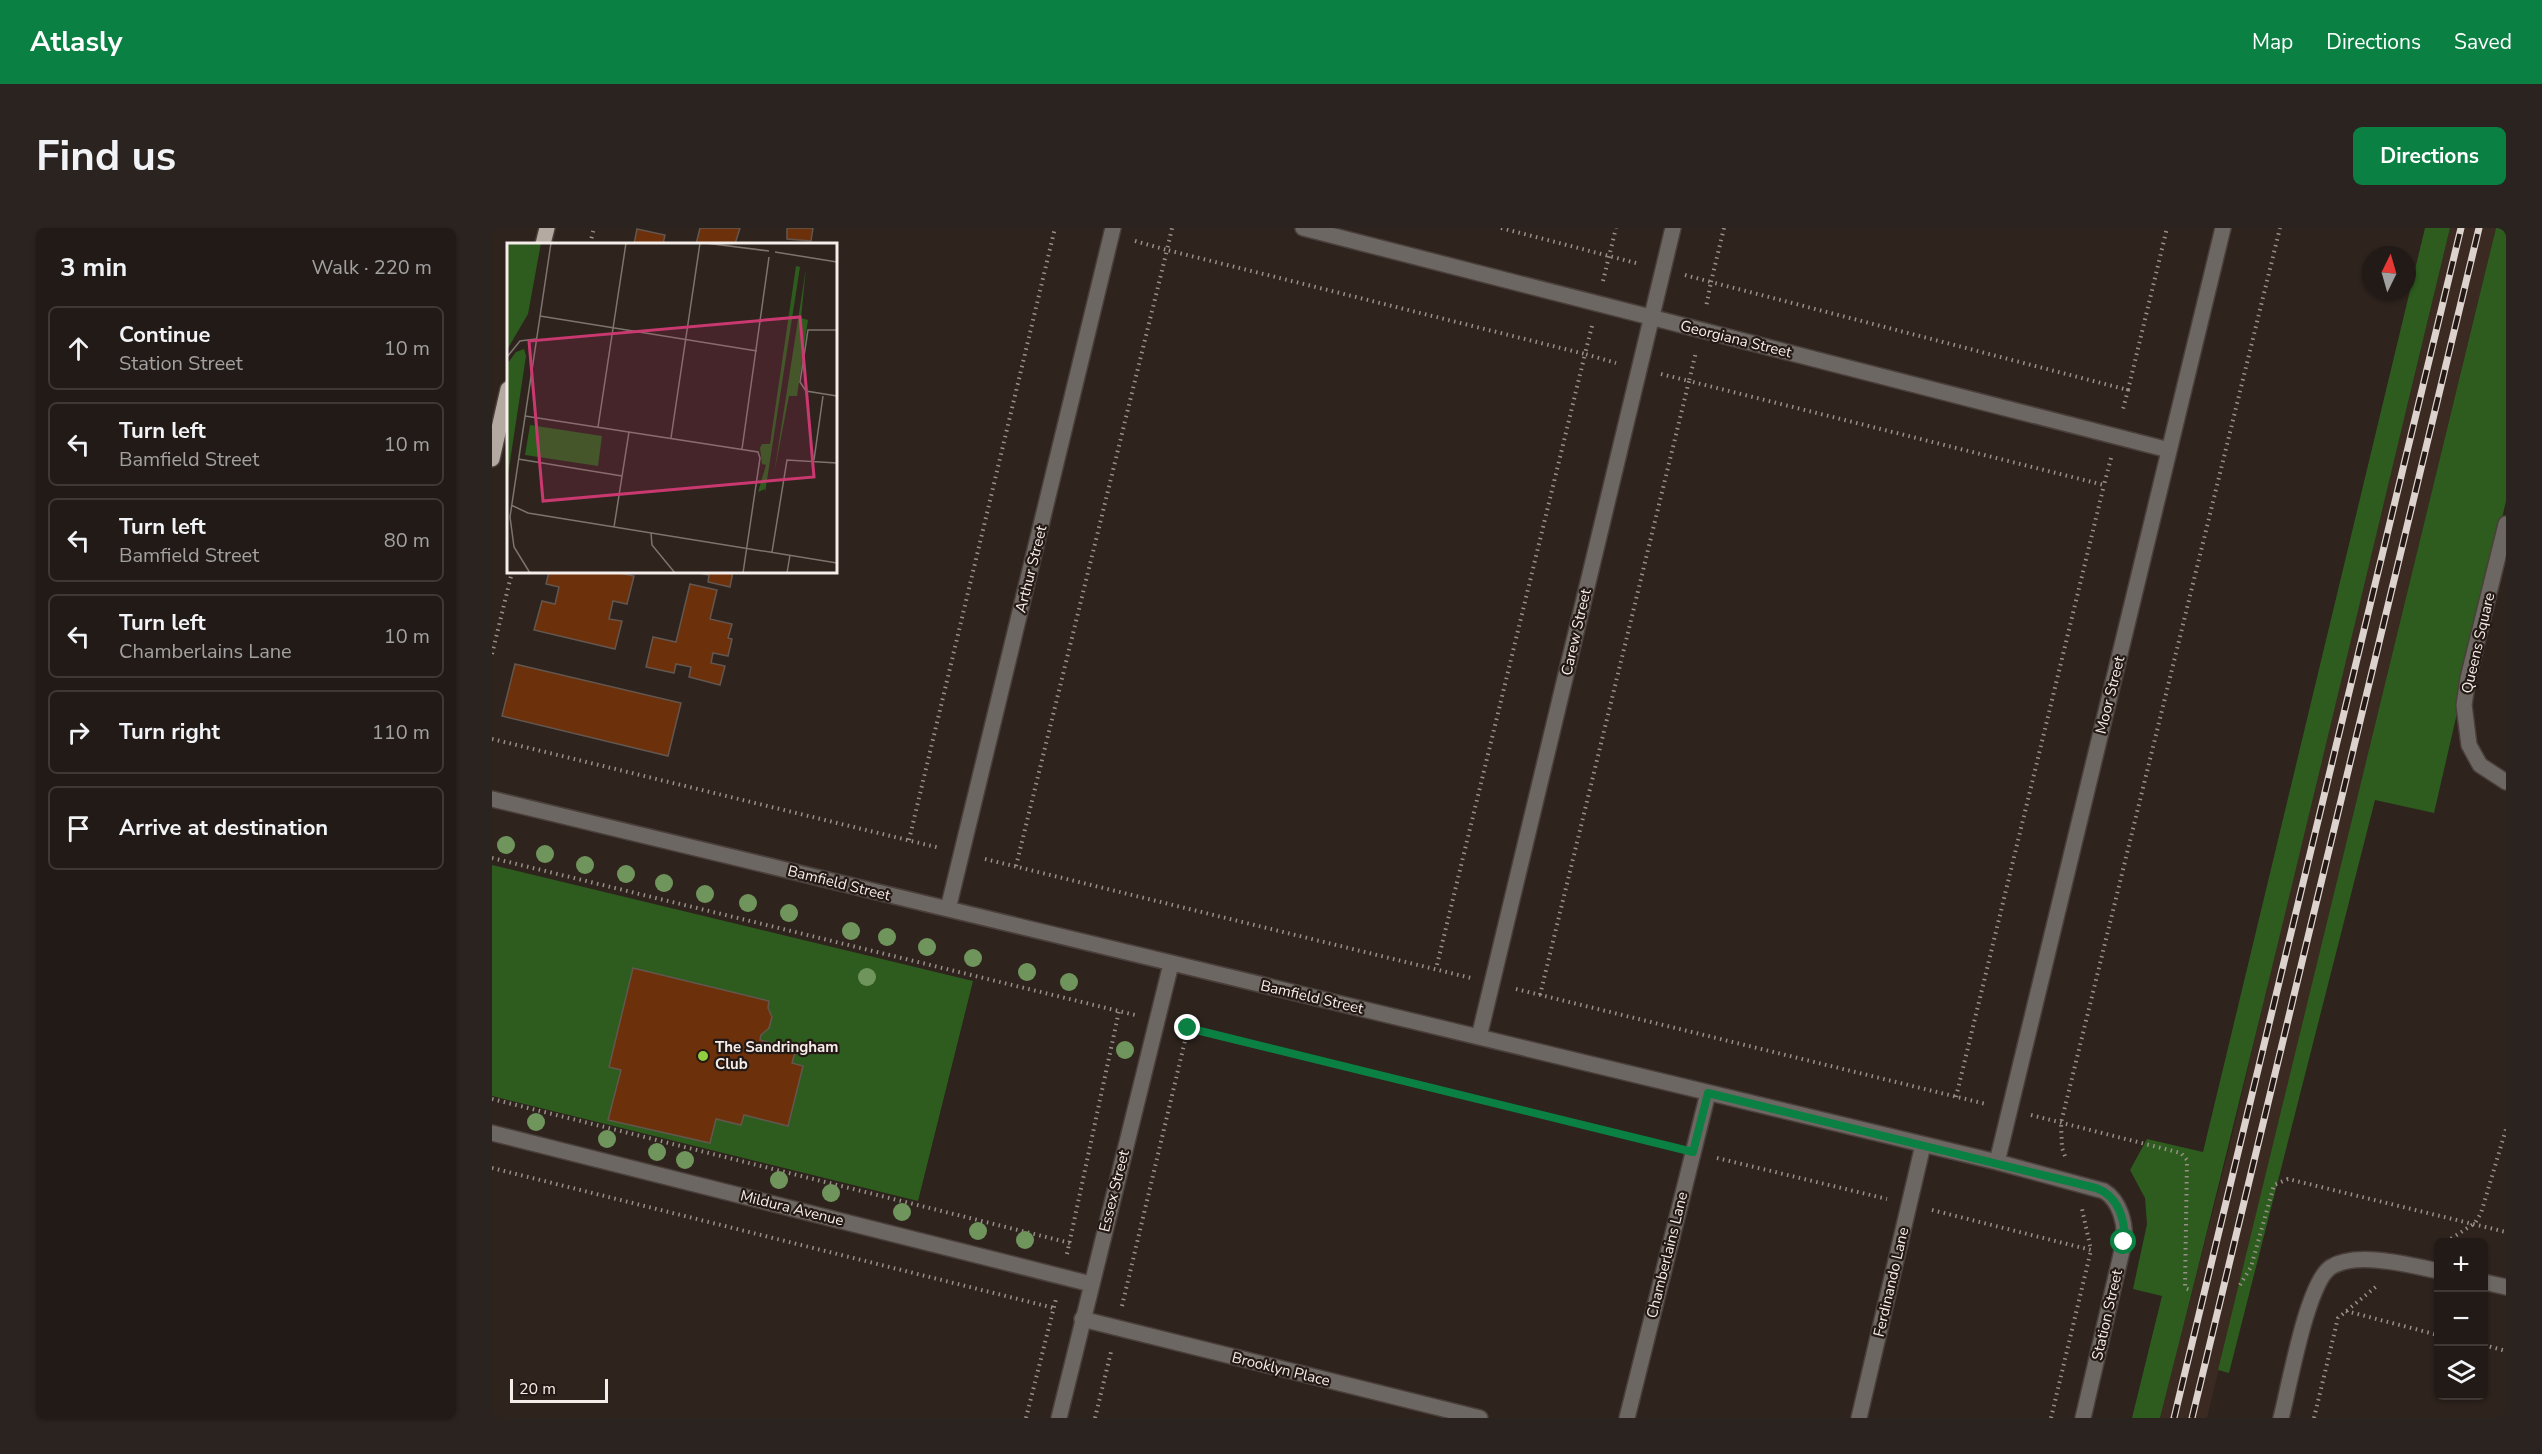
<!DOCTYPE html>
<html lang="en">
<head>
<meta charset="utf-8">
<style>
  body { margin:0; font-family:"Nunito Sans",sans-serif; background:#2a231f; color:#f1f3f6 }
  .controls { position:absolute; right:18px; bottom:18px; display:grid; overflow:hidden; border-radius:9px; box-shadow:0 2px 4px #0004 }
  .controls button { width:54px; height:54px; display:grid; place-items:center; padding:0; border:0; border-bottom:2px solid #3f3835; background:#221a16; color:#f1f3f6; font:30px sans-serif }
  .compass { position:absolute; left:1870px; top:18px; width:54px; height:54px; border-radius:50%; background:#221a16; box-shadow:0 2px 4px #0004; rotate:5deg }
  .scale { position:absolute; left:18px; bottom:15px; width:98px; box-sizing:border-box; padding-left:6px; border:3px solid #f5ede9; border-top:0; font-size:16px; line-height:21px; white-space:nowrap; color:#f5ede9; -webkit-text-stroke:4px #241914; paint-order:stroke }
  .stop { position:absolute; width:18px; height:18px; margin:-14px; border:4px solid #0b8043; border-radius:50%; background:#fff }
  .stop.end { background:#0b8043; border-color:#fff; box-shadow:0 2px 6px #0008 }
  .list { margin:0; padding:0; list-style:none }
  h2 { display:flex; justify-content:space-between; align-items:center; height:78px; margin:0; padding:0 24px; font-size:26px }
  h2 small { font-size:20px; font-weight:400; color:#a2a1a1 }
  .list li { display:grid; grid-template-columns:39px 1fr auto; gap:18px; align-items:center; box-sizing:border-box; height:84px; margin:0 12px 12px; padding:0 12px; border:2px solid #3f3835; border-radius:9px }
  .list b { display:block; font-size:22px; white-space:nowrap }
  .list p { margin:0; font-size:20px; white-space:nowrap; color:#a2a1a1 }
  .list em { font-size:20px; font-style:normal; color:#a2a1a1 }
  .icon { flex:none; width:33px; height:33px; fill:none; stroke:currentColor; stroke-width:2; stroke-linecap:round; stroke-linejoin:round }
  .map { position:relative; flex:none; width:2014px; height:1190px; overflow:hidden; border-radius:9px }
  header { display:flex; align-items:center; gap:36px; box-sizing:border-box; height:84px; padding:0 30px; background:#0b8043; color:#fff }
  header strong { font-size:28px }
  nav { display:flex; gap:33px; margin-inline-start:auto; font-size:21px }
  .intro { display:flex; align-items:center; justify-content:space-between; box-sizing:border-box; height:144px; padding:0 36px }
  h1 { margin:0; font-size:42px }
  .button { padding:15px 27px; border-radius:9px; background:#0b8043; color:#fff; font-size:21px; font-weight:700 }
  main { display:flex; gap:36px; padding:0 36px }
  aside { flex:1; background:#221a16; border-radius:9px; box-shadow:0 2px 4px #0004 }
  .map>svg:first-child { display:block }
  .built { fill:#3b2a21 }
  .green { fill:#2d5c1e }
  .building { fill:#6c310b; stroke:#63564f; stroke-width:1.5 }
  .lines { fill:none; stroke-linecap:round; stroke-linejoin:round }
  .service-casing { stroke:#4a3f3a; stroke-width:18 }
  .minor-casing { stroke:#4a3f3a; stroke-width:18 }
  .primary-casing { stroke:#4a3f3a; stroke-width:18 }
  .path { stroke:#99908b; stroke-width:4; stroke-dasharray:1.5 4.5; stroke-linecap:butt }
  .service { stroke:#6d6763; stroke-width:15 }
  .minor { stroke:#6d6763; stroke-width:15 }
  .primary { stroke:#b5aaa2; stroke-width:15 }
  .rail-casing { stroke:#dcd3cf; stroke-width:7 }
  .rail { stroke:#241914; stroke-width:4.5; stroke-dasharray:14; stroke-linecap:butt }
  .tree { fill:#70955c }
  .route { stroke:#0b8043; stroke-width:8 }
  .poi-dot { fill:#90cd41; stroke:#241914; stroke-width:2 }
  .labels { text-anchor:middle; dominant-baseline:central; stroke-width:4.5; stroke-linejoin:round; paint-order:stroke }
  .street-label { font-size:15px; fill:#f5ede9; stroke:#241914 }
  .poi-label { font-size:15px; font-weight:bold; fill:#f5ede9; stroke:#241914; text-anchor:start }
  .inset-road { fill:none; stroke:#7e746f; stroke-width:1.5 }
  .view { fill:#ca3870; fill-opacity:0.15; stroke:#ca3870; stroke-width:3 }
  .inset-edge { fill:none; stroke:#f5ede9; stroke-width:3 }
</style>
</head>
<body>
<header>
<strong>Atlasly</strong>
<nav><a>Map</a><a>Directions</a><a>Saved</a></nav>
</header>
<div class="intro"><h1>Find us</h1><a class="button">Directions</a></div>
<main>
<aside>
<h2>3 min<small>Walk · 220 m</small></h2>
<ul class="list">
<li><svg class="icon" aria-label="ahead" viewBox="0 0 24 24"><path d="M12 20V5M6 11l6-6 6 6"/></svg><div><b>Continue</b><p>Station Street</p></div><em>10 m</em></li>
<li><svg class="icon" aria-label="left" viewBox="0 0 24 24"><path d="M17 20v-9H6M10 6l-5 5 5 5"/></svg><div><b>Turn left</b><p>Bamfield Street</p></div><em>10 m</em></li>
<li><svg class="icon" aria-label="left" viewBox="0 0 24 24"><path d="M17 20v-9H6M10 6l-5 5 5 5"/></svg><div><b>Turn left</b><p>Bamfield Street</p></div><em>80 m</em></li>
<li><svg class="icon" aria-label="left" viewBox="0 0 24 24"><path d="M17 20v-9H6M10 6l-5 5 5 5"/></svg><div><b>Turn left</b><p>Chamberlains Lane</p></div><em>10 m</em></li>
<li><svg class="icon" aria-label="right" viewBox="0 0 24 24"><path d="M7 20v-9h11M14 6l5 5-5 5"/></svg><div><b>Turn right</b></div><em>110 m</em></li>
<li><svg class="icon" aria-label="arrive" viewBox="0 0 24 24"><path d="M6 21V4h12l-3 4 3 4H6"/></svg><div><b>Arrive at destination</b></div></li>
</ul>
</aside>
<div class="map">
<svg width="2014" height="1190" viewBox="0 0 2014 1190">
  <rect width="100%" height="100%" fill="#2e231d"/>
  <path class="built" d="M1958,0H2004L1715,1190H1668L1741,904L1782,728Z"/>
  <path class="green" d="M1933,0H1958C1862,397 1769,794 1668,1190H1640L1670,1068L1641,1061L1655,996L1653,970L1638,942L1655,911L1711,924Z
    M2004,0H2014V273L1942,585L1883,572L1737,1145L1726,1142Z
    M0,637L481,753L426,973L0,868Z"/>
  <path class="building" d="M208,0H248L243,16H204Z
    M295,0H321L319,13L295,11Z
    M145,1L173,7L171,16H142Z
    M57,344H123L142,348L135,376L121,373L117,391L130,393L123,421L42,402L50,373L63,376L67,359L54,356Z
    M202,344H241L238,359L216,354L217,347Z
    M198,356L225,362L218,391L240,396L236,410L240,411L236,428L221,425L219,435L233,438L228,457L197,449L199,439L184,436L182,445L154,439L161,409L184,414Z
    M23,436L189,475L176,528L10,488Z
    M141,740L277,773L276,780L280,789L277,800L269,807L268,812L304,821L300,835L311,838L296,898L252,887L249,897L224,891L218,915L116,892L129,842L117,839Z"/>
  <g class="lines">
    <defs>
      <path id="service" d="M590,1091L988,1190
        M1135,1190L1216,865
        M1367,1190L1431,917"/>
      <path id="minor" d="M811,0L1677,222
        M2014,296L1976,450L1972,477L1977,517L1988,537L2014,554
        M0,571L1505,934L1612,963C1628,973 1634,996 1632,1014L1591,1190
        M456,681L621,0
        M987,809L1181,0
        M0,905L599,1056
        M1505,934L1731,0
        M1992,1054L2014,1059
        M567,1190L679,736
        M1789,1190C1797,1160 1815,1054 1839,1039C1865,1023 1918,1037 1946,1043"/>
      <path id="primary" d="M51,16L55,0
        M0,231L16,161"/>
    </defs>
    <use href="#service" class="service-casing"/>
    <use href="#minor" class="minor-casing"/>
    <use href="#primary" class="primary-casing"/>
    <path class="path" d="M1009,0L1148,36
      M1232,0L1219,54L1636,162L1630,185
      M643,13L675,22L680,0
      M98,16L102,0
      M1193,47L1219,54L1214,79
      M1111,53L1124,0
      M1100,98L1093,126L1124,135
      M1169,146L1197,153L1204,124
      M1636,162L1675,0
      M0,426L20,344
      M0,511L448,620
      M417,612L563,0
      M0,630L643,787
      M493,631L979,750
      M524,638L675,22L1093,126L944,741
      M1024,761L1494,876
      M1048,767L1197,153L1612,257L1619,230
      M689,798L1179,919
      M1464,869L1612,257
      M0,871L578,1015
      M1539,887L1689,925L1695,932L1693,1060L1698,1062
      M1573,928L1570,920L1569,895L1788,0
      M1225,930L1395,971
      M0,940L562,1080
      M1440,982L1599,1022L1590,981
      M1954,1014L1983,995L1989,985L2014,901
      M575,1026L627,783
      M1748,1057L1759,1039L1782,957L1796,951L2014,1004
      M630,1078L696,800
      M1854,1083L1946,1107
      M1992,1117L2014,1123
      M534,1190L564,1071
      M603,1190L619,1124
      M1559,1190L1599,1022
      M1822,1190L1846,1090L1886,1057"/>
    <use href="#service" class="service"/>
    <use href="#minor" class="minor"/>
    <use href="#primary" class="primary"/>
    <defs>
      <path id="rail" d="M1682,1190L1969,0
        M1700,1190L1987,0"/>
    </defs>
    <use href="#rail" class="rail-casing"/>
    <use href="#rail" class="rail"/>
  </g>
  <g class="tree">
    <circle cx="14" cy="617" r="9"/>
    <circle cx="53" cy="626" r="9"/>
    <circle cx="93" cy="637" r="9"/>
    <circle cx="134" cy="646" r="9"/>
    <circle cx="172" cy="655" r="9"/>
    <circle cx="213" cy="666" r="9"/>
    <circle cx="256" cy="675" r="9"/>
    <circle cx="297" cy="685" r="9"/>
    <circle cx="359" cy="703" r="9"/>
    <circle cx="395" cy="709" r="9"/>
    <circle cx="435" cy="719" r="9"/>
    <circle cx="481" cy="730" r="9"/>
    <circle cx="535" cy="744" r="9"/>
    <circle cx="375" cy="749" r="9"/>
    <circle cx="577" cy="754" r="9"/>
    <circle cx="633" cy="822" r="9"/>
    <circle cx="44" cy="894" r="9"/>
    <circle cx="115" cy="911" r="9"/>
    <circle cx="165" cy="924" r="9"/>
    <circle cx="193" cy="932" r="9"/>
    <circle cx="287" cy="952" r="9"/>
    <circle cx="339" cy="965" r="9"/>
    <circle cx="410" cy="984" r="9"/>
    <circle cx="486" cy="1003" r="9"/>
    <circle cx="533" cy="1012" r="9"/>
  </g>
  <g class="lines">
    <path class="route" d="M696,800L1201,924L1216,865L1604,960C1626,968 1634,992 1632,1014"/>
  </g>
  <circle class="poi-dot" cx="211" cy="828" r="6"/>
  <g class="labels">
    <g class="street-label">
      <text transform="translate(1244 111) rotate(14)">Georgiana Street</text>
      <text transform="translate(539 341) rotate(-76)">Arthur Street</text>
      <text transform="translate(1084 404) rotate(-77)">Carew Street</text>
      <text transform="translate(1986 415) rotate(-77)">Queens Square</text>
      <text transform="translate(1618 467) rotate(-76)">Moor Street</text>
      <text transform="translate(347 655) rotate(14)">Bamfield Street</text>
      <text transform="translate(820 769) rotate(13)">Bamfield Street</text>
      <text transform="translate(622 963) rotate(-76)">Essex Street</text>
      <text transform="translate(300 980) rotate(14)">Mildura Avenue</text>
      <text transform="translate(1175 1027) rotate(-76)">Chamberlains Lane</text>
      <text transform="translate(1399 1054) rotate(-77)">Ferdinando Lane</text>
      <text transform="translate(1615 1087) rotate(-77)">Station Street</text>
      <text transform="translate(789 1141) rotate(14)">Brooklyn Place</text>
    </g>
    <g class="poi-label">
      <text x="223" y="819">The Sandringham<tspan x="223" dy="17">Club</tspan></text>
    </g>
  </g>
  <g transform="translate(15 15)">
    <rect width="330" height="330" fill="#2e231d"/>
    <path d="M0,0H34L21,71L0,107ZM289,23L293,24L258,250V246L251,249L259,222L255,221L253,205L255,201H263ZM299,25L294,75L301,77L290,153H282L267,231ZM17,106L19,113L0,238V121L9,109ZM23,182L95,193L91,223L18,212Z" fill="#2d5c1e"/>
    <path class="inset-road" d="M198,0L262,8M268,9L330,19M33,73L250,108M330,87H301L293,139L299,148L330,153M0,114L13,98L29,96M18,173L251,209L253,215L236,330M91,184L119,0M164,195L193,0M235,206L262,14M11,216L115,233M307,217L316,153M4,262L21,270L330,320M107,284L122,189M144,290L145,302L168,330M265,309L280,217L330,220M23,330L7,304L3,274L44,0M280,330L283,312"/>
    <path class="view" d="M293,74L307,234L36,258L22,98Z"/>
    <rect width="330" height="330" class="inset-edge"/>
  </g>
</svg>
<div class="controls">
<button>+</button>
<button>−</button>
<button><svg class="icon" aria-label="layers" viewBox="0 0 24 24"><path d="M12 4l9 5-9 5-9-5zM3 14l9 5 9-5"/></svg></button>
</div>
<svg class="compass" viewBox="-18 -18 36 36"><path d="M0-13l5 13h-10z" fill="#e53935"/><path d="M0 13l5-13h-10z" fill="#a2a1a1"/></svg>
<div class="scale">20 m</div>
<div class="stop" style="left:1632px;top:1014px"></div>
<div class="stop end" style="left:696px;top:800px"></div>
</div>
</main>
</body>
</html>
